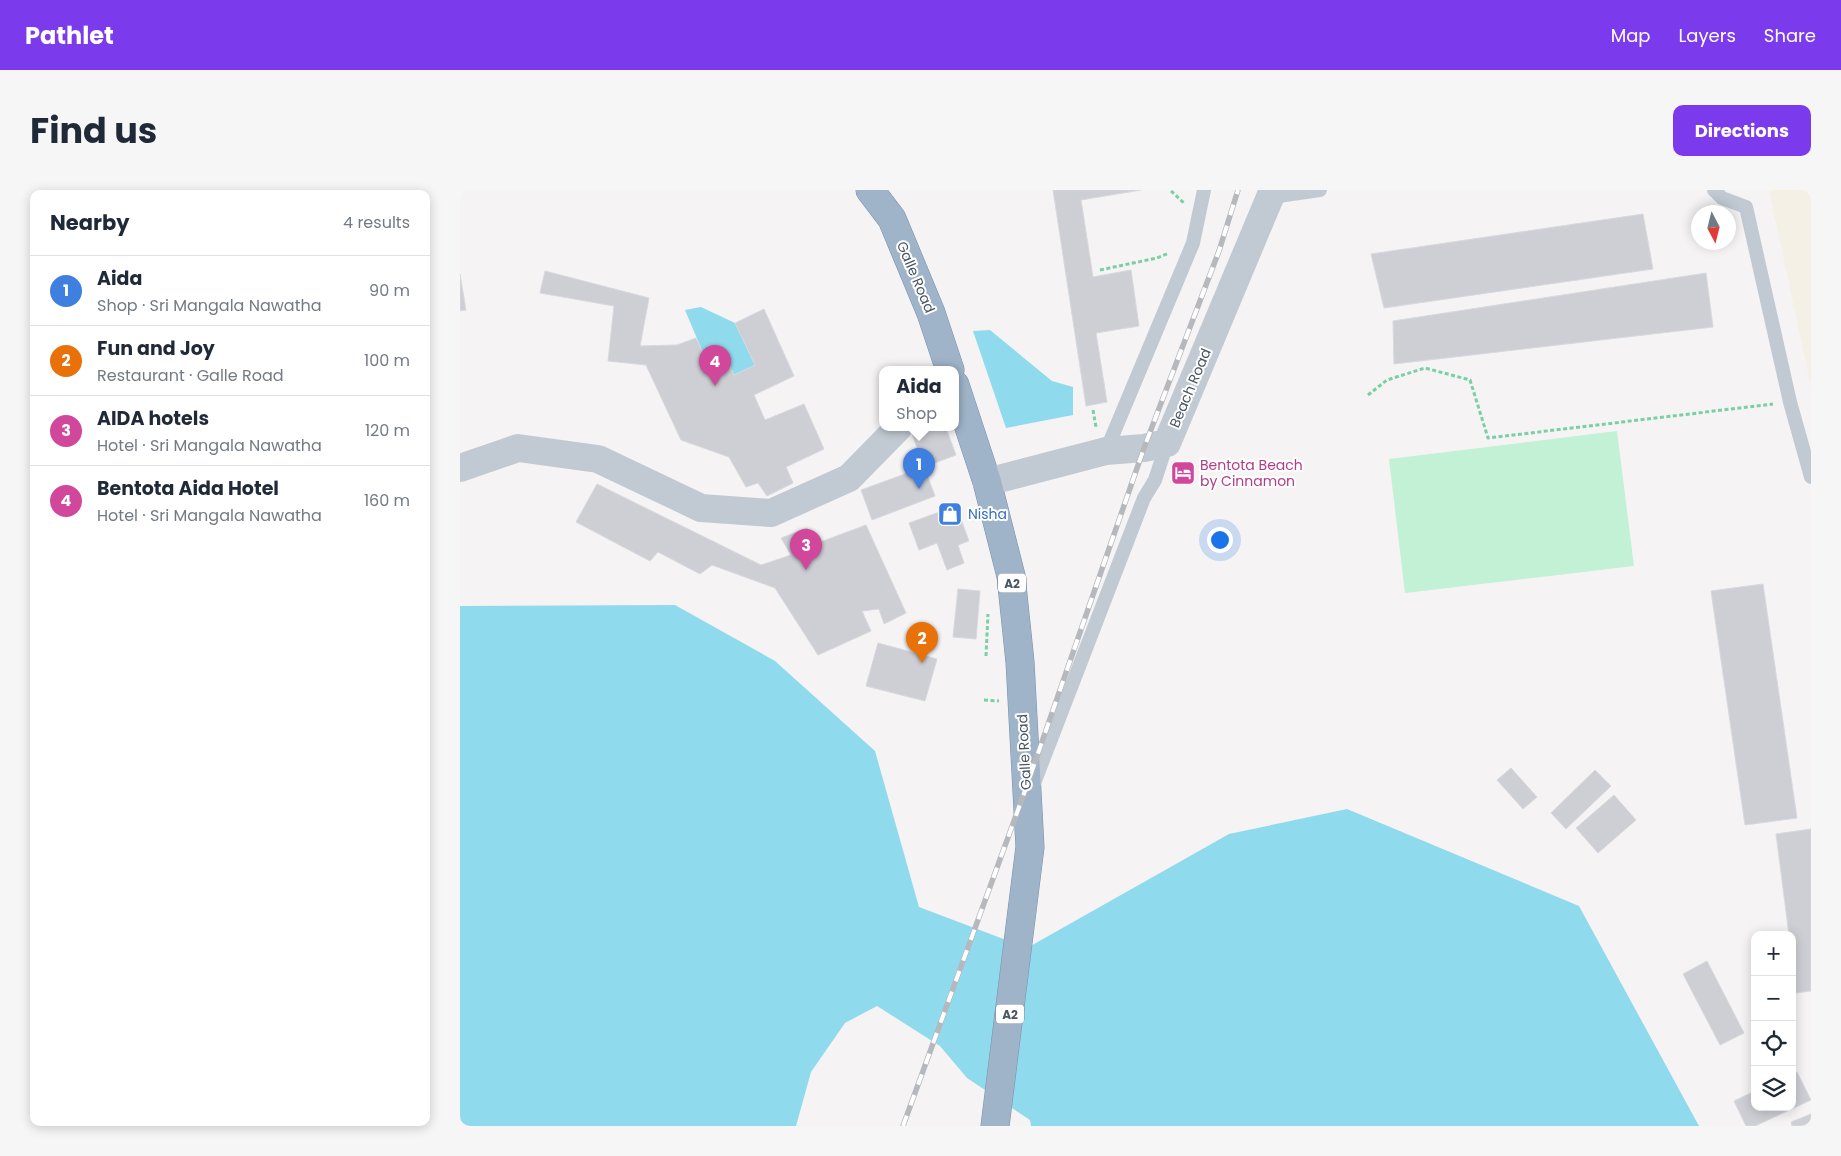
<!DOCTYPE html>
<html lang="en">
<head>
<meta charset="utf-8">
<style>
  body { margin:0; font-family:Poppins,sans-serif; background:#f6f6f7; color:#1f2937 }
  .controls { position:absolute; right:15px; bottom:15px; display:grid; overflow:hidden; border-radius:10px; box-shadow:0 2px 12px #0003 }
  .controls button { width:45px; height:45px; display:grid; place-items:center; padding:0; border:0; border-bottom:1px solid #e0e1e3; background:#fff; color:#1f2937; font:25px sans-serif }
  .compass { position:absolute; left:1231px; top:15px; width:45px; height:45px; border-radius:50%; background:#fff; box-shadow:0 2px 12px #0003; rotate:173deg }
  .you { position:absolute; left:759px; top:349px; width:18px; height:18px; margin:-12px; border:4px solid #fff; border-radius:50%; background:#1a73e8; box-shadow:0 0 0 8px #1a73e833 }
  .badge { display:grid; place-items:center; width:32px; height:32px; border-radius:50%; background:#7c3aed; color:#fff; font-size:16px; font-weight:700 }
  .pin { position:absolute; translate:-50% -41px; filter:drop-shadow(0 1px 2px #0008) }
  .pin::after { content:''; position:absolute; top:26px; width:18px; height:15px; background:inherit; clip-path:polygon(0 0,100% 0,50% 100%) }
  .popup { position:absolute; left:419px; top:176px; width:80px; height:65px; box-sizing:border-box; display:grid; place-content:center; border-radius:10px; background:#fff; filter:drop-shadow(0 1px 4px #0005); font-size:16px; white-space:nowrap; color:#747a83 }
  .popup b { font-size:19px; color:#1f2937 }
  .popup::after { content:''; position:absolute; left:50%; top:100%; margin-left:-10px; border:10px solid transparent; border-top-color:#fff }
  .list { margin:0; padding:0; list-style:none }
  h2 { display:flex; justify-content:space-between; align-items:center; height:65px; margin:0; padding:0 20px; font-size:21px }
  h2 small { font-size:16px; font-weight:400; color:#747a83 }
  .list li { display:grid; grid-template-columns:32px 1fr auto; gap:15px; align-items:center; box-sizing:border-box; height:70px; padding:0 20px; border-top:1px solid #e0e1e3 }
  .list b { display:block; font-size:19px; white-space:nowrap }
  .list p { margin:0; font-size:16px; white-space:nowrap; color:#747a83 }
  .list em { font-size:16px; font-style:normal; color:#747a83 }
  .icon { flex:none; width:28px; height:28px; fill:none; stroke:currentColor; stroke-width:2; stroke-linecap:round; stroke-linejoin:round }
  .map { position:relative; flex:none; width:1351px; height:936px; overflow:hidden; border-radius:10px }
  header { display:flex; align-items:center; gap:30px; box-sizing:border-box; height:70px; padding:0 25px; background:#7c3aed; color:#fff }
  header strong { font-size:24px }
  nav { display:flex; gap:28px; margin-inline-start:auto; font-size:18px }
  .intro { display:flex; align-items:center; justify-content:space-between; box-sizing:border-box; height:120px; padding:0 30px }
  h1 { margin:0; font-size:35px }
  .button { padding:12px 22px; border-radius:10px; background:#7c3aed; color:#fff; font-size:18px; font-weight:700 }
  main { display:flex; gap:30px; padding:0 30px }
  aside { flex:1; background:#fff; border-radius:10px; box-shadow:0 2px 12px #0003 }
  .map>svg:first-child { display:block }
  .green { fill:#c3f1d5 }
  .sand { fill:#f5f0e5 }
  .water { fill:#90daee }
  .building { fill:#cdcfd5; stroke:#d7d9de }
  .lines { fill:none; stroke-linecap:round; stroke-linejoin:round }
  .trunk-casing { stroke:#7690ad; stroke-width:29 }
  .path { stroke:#7ad0a6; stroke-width:3; stroke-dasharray:4 2.5; stroke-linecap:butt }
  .service { stroke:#c1cad2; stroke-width:14 }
  .minor { stroke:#c1cad2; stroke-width:28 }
  .trunk { stroke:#9fb4c9; stroke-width:28 }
  .rail-casing { stroke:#b5b8bd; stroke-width:5.5 }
  .rail { stroke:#fff; stroke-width:4; stroke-dasharray:11; stroke-linecap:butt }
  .labels { text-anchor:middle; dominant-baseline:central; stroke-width:4; stroke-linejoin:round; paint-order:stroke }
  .shield { fill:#fff; stroke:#808990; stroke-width:1 }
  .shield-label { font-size:12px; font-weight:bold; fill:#4a5661 }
  .street-label { font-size:14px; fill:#4a5661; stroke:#fff }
  .hotel-label { font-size:14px; fill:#b23c85; stroke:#fff; text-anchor:start }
  .shop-label { font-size:14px; fill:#366cbe; stroke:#fff; text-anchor:start }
</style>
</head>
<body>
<header>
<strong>Pathlet</strong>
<nav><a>Map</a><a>Layers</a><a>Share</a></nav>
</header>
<div class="intro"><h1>Find us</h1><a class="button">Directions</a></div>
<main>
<aside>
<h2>Nearby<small>4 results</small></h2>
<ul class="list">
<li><span class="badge" style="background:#3f7fe0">1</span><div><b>Aida</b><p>Shop · Sri Mangala Nawatha</p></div><em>90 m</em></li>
<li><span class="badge" style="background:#e8710a">2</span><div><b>Fun and Joy</b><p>Restaurant · Galle Road</p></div><em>100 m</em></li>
<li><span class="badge" style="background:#d1479c">3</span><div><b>AIDA hotels</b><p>Hotel · Sri Mangala Nawatha</p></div><em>120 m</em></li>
<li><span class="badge" style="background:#d1479c">4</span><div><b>Bentota Aida Hotel</b><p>Hotel · Sri Mangala Nawatha</p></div><em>160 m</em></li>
</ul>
</aside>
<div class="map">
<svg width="1351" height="936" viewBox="0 0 1351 936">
  <rect width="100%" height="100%" fill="#f5f3f3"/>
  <path class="green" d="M1157,241L1174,376L945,403L929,269Z"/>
  <path class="sand" d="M1309,0H1351V197Z"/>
  <path class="water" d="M241,117L275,133L295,175L274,185L266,168L249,177L225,120Z
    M530,140L592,191L613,197V225L546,238L513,141Z
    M215,415L315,471L415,561L459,717L567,758L769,644L887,619L1119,716L1239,936H571L570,930L507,888L480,856L417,816L385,833L351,882L336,936H0V416Z"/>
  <path class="building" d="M593,0H681L621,10L633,87L671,80L679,136L636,143L647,212L626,216Z
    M1183,24L1193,79L924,118L911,64Z
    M85,81L189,108L180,156L217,155L236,148L249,177L266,168L274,185L295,175L275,133L304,119L334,186L294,205L305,230L344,214L364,259L326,277L333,293L307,306L298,293L286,297L269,267L221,250L186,175L148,171L154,116L80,103Z
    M1246,83L1253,137L934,174L933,131Z
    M0,84L6,120L0,121Z
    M459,238H486L496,265L464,277L451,241Z
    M464,277L475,306L412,330L401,300Z
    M137,294L301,375L331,365L321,348L347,338L355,354L406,335L446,423L424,434L419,419L402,421L411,441L358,465L315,398L252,375L240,384L198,362L190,371L116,332Z
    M496,316L509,351L498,355L504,373L487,380L477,353L459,360L449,333Z
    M1303,394L1337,628L1285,635L1251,401Z
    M498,399L520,401L516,449L493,447Z
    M418,453L477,469L465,511L406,496Z
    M1051,578L1077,607L1063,619L1037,590Z
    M1135,580L1151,596L1106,639L1091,623Z
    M1154,605L1176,630L1138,663L1116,638Z
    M1351,639V801L1336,803L1332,770V745H1329L1316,644Z
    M1247,771L1284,843L1260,855L1223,784Z
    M1337,882L1351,910L1295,936H1286L1274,911L1295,901V917H1332V884Z
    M1351,924V936H1332L1331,932Z"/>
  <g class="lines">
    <defs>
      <path id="trunk" d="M410,0L432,29L471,123L490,180
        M495,195L527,292L551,386L560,472L570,657L535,936"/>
    </defs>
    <use href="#trunk" class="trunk-casing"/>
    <path class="path" d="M711,1L724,13
      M640,80L697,68L709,63
      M908,205L927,190L965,178L1010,190L1028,248L1313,214
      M633,220L636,237
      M526,466L528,424
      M524,510L539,511"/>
    <path class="service" d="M1254,0L1262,8L1286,17L1330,212L1351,287
      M811,7L860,0
      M646,261L733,53L744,0
      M573,596L684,308L695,290L707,253"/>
    <path class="minor" d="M0,278L58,258L138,269L241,318L311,323L389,288L438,238
      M527,292L646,261L684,258L707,253L813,0"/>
    <use href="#trunk" class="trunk"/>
    <defs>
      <path id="rail" d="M443,936L566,598L684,258L759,61L778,0"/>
    </defs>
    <use href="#rail" class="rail-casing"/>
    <use href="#rail" class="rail"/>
  </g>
  <defs>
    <symbol id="hotel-square" viewBox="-11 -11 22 22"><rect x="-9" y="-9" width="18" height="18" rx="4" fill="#d1479c" stroke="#fff"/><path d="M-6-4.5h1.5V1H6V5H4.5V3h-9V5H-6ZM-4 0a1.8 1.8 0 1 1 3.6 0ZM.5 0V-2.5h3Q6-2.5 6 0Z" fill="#fff"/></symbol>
    <symbol id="shop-square" viewBox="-11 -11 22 22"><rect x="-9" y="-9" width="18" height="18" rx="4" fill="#3f7fe0" stroke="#fff"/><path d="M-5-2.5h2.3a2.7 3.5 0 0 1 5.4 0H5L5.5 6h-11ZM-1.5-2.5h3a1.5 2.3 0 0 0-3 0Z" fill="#fff"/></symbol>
  </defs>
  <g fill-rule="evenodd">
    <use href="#hotel-square" x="709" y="269" width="28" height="28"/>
    <use href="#shop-square" x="476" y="310" width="28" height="28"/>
  </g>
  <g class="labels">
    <g class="shield">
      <rect x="538" y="383.5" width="28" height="19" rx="4"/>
      <rect x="536" y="814.5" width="28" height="19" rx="4"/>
    </g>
    <g class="shield-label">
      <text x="552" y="393">A2</text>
      <text x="550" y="824">A2</text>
    </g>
    <g class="street-label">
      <text transform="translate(456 87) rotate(67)">Galle Road</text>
      <text transform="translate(730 198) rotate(-67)">Beach Road</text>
      <text transform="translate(564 562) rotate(-93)">Galle Road</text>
    </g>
    <g class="hotel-label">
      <text x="740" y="275">Bentota Beach<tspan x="740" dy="16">by Cinnamon</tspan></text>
    </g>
    <g class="shop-label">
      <text x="508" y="324">Nisha</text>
    </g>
  </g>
</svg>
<div class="controls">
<button>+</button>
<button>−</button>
<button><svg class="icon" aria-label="locate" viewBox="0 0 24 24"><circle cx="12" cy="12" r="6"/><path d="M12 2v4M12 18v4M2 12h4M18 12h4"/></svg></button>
<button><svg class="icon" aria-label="layers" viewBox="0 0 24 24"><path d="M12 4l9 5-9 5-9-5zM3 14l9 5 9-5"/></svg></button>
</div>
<svg class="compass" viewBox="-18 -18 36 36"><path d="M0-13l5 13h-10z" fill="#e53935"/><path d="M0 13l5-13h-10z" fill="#747a83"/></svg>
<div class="you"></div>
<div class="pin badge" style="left:459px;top:299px;background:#3f7fe0">1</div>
<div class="popup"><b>Aida</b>Shop</div>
<div class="pin badge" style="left:462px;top:473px;background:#e8710a">2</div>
<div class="pin badge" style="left:346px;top:380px;background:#d1479c">3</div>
<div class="pin badge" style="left:255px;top:196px;background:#d1479c">4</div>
</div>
</main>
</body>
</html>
